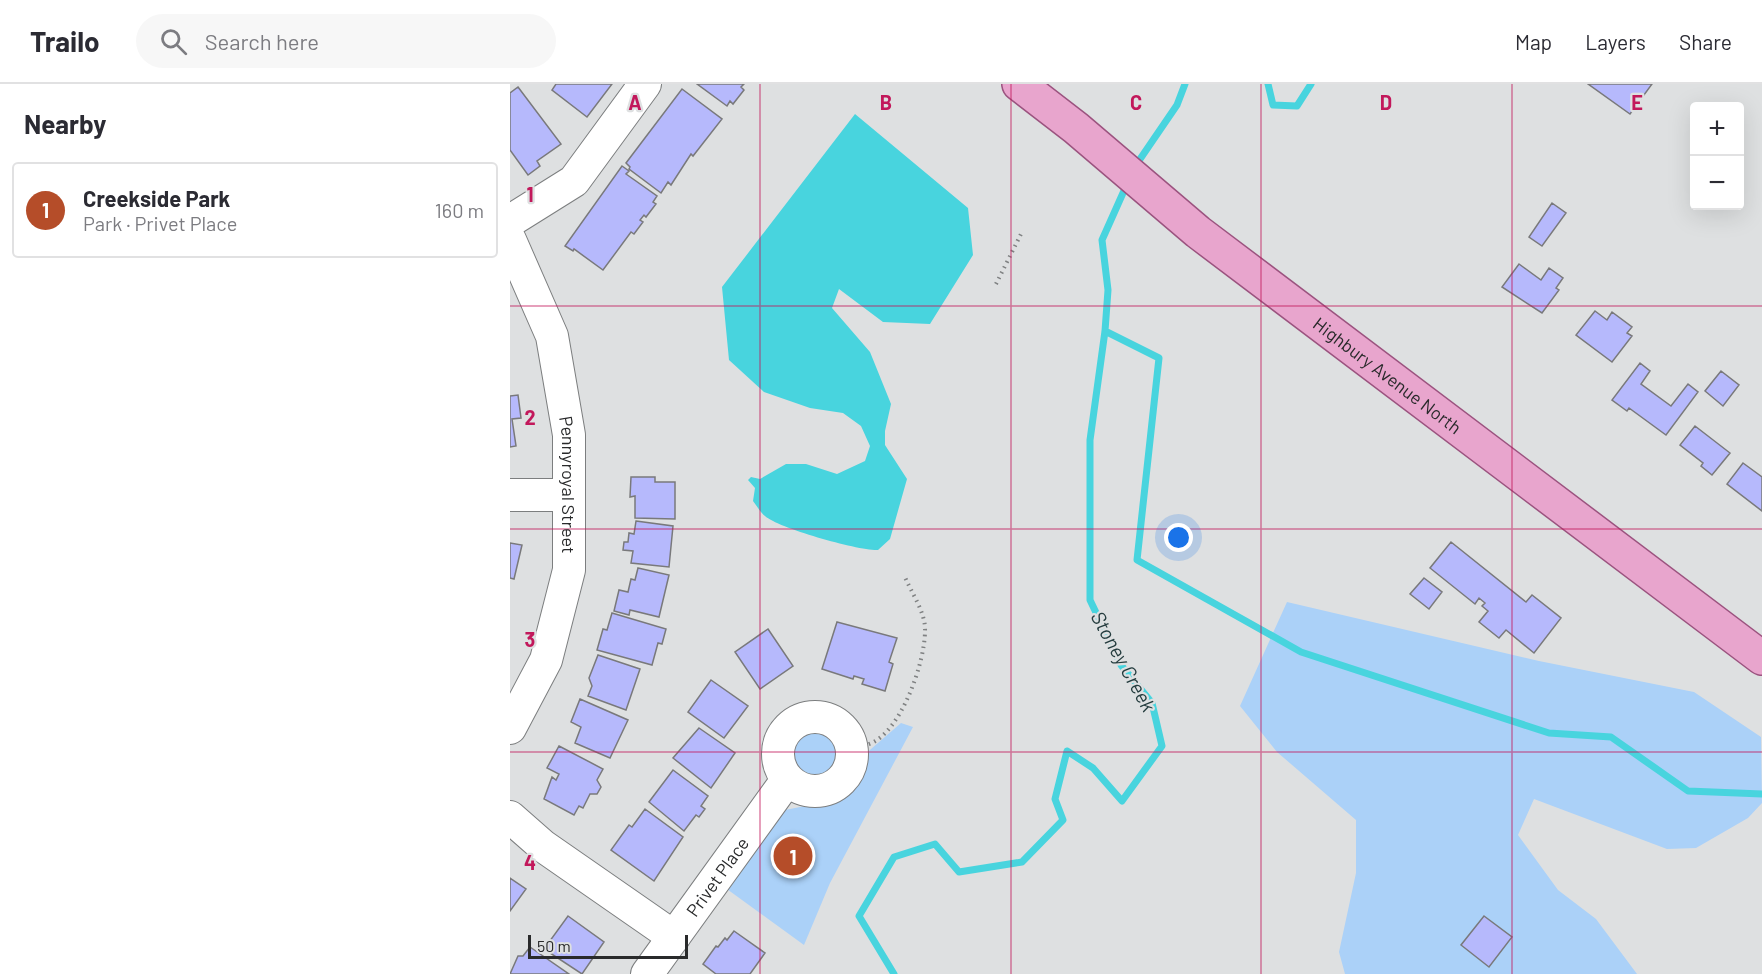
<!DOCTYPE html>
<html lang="en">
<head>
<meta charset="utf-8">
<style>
  body { margin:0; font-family:Barlow,sans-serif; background:#f7f7f7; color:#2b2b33 }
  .controls { position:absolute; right:18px; top:18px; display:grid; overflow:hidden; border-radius:6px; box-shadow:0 6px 24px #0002 }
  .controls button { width:54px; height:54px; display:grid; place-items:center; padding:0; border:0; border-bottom:2px solid #e1e1e2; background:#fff; color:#2b2b33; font:30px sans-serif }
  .scale { position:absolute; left:18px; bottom:15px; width:160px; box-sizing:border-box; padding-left:6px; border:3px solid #292a2b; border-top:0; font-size:16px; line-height:21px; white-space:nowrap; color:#292a2b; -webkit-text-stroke:4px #dee0e1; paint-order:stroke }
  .you { position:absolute; left:669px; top:454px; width:21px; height:21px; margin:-15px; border:4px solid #fff; border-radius:50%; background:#1a73e8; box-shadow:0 0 0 9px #1a73e833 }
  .badge { display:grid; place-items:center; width:39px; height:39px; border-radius:50%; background:#b54d29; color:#fff; font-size:20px; font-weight:700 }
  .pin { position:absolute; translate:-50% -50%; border:3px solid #fff; box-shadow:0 2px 6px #0006 }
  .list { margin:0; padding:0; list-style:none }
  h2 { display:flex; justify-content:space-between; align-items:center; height:78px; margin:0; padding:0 24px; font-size:26px }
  h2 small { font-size:20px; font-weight:400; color:#7c7c81 }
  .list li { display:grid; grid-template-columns:39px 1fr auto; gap:18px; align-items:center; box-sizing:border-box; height:96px; margin:0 12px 12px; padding:0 12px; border:2px solid #e1e1e2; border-radius:6px }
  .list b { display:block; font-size:22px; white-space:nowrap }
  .list p { margin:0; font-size:20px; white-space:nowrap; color:#7c7c81 }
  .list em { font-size:20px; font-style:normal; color:#7c7c81 }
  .icon { flex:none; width:33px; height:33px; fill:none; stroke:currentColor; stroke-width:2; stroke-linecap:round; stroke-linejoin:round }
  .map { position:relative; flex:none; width:1252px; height:890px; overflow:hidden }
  header { display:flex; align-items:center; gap:36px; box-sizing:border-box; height:84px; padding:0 30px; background:#fff; border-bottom:2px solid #e1e1e2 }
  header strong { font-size:28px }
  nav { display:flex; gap:33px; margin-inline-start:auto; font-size:21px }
  .search { width:420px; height:54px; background:#f7f7f7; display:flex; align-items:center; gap:15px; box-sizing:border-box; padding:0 21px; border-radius:33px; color:#7c7c81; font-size:22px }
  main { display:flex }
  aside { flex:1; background:#fff }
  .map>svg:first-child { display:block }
  .green { fill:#abd1f8 }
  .water { fill:#48d4de }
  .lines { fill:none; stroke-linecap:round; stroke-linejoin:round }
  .stream { stroke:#48d4de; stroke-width:7 }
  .building { fill:#b6b9fc; stroke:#79797b; stroke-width:1.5 }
  .minor-casing { stroke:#7c7e7f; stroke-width:34 }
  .major-casing { stroke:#9b537f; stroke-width:36 }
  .path { stroke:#7f8182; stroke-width:4; stroke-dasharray:1.5 4.5; stroke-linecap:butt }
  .minor { stroke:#fff; stroke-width:32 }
  .major { stroke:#e8a5cd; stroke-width:33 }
  .grid { fill:none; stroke:#c2185b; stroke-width:1.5; stroke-opacity:0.55 }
  .labels { text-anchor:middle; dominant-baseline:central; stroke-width:4.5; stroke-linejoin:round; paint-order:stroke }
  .street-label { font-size:18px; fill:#292a2b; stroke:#dee0e1 }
  .water-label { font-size:20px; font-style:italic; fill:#243c3e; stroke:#dee0e1 }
  .grid-label { font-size:20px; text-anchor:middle; font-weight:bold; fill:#c2185b; stroke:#dee0e1; stroke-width:4.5; stroke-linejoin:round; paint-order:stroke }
</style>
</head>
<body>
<header>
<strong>Trailo</strong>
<div class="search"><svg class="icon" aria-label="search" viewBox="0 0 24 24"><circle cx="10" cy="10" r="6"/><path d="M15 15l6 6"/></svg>Search here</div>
<nav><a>Map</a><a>Layers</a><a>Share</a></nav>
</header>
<main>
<aside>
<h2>Nearby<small></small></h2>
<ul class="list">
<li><span class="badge">1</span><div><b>Creekside Park</b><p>Park · Privet Place</p></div><em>160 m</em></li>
</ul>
</aside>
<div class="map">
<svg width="1252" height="890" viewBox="0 0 1252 890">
  <rect width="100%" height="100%" fill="#dee0e1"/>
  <path class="green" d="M777,518L1029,577L1184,608L1251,653L1252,719L1238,734L1186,764L1157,765L1024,715L1008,751L1048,806L1086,835L1127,890H835L829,868L846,789V736L767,668L730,622Z
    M391,639L403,643L320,799L294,861L210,800L275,726L315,718L328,712L347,692L353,672Z
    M280 670a25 25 0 1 1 50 0a25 25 0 1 1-50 0Z"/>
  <path class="water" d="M345,30L458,124L463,171L420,240L373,238L329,205L322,224L360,268L381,320L375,347V361L397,395L380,455L368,466C349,467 268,444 255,432C250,428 247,422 243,417L245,404L238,396L241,393L250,395L276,380H296L327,390L355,377L360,362L351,342L333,329L300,324L254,308L219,276L212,203Z"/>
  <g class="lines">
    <path class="stream" d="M758,0L763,21L787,22L801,0
      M626,81L667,21L675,0
      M595,247L649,274L627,476L791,568L1039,649L1101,653L1178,707L1252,710
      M384,890L349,832L384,773L425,760L449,788L512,778L553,736L545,715L557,667L583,684L612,717L652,662L642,619L611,581L580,516V356L595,247L598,206L592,156L617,100"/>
  </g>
  <path class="building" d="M46,0H102L77,33L42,6Z
    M187,0H234L231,3L234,6L223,20L220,17L217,22Z
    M1078,0H1142L1120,30Z
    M8,3L51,60L27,77L30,82L18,91L0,66V9Z
    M172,5L212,35L183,72L181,70L161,101L158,98L151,109L119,85L120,83L116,79Z
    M112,82L119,87L116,90L147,112L143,118L146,120L136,133L134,131L130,136L133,138L124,150L121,148L93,186L64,165L63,167L55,162Z
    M1042,119L1056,129L1032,162L1019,153Z
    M1009,180L1031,196L1039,184L1053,194L1046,204L1049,206L1032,229L992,203Z
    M1085,227L1097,236L1102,228L1122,243L1117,249L1122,252L1102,278L1066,251Z
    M1130,279L1140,287L1131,300L1161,322L1178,300L1188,308L1156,351L1119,324L1117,327L1102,316Z
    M1211,287L1229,301L1213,322L1195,307Z
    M8,311L11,334L2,335L6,362L0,363V312Z
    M1185,342L1220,369L1202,391L1191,382L1193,379L1170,361Z
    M1233,379L1252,393V427L1217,400Z
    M121,393H145V398H165V435L125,434V412L120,413Z
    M126,437L163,442L159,483L121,479L123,467L113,466L114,458H118L119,449L124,450Z
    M941,458L1016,518L1022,511L1051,534L1024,569L996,546L989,554L969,538L978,527L972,522L975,519L969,514L965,520L920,484Z
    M0,459L12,461L4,495L0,494Z
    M128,484L159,491L149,533L120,526L119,531L104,527L109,506L118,508L121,495L125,496Z
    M914,494L932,508L919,525L900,510Z
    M102,529L156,545L152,560L148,559L142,581L87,566L93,545L97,546Z
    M327,538L387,554L379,578L383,580L375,607L352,600L354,595L344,592L343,595L312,585Z
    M258,545L283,582L250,605L225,568Z
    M88,571L130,585L116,626L78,612L82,602L79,594Z
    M201,596L238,622L214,654L178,628Z
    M70,615L118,636L100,674L65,659L71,643L61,638Z
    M189,644L225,669L201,704L163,674Z
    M49,662L93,685L87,696L91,703L87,710H80L73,724L69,722L64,731L34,715L42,693L46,696L49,690L37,684Z
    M163,686L198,712L191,722L195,725L189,733L186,731L174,747L139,718Z
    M135,725L173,753L144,797L101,766L119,741L122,743Z
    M0,794L16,805L0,827Z
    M58,832L94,858L72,890L34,865Z
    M974,832L1002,853L979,883L951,861Z
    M224,847L255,869L240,890H206L193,880L206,862L208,863L215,854L217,856Z
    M20,863L59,890H0L8,872H13Z"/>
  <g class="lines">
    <defs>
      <g id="minor">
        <path d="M0,137L64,97L135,0"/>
        <path id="s1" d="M0,156L42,252L59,351V486L36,576L0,644"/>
        <path d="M0,411H59"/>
        <circle cx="305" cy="670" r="37"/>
        <path d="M0,733L33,762L164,853"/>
        <path id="s2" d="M137,890L277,696"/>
      </g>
      <g id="major">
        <path id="s3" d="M509,0L566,44L688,148L1252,574"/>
      </g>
    </defs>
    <use href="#minor" class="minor-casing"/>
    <use href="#major" class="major-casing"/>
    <path class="path" d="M486,200L511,150
      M341,659C347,660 354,662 359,660C391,649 415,578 415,547C416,529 401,508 394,491"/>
    <use href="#minor" class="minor"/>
    <use href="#major" class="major"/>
  </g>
  <path class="grid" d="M250,0V890M501,0V890M751,0V890M1002,0V890M0,222H1252M0,445H1252M0,668H1252"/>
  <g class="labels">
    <g class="street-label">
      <text stroke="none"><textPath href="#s3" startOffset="470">Highbury Avenue North</textPath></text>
      <text stroke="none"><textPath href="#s1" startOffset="255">Pennyroyal Street</textPath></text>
      <text stroke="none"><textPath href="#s2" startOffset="120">Privet Place</textPath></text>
    </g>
    <g class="water-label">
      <text transform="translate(614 577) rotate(61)">Stoney Creek</text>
    </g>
  </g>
  <g class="grid-label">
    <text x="125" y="26">A</text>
    <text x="376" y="26">B</text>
    <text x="626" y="26">C</text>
    <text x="876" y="26">D</text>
    <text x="1127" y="26">E</text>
    <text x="20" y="118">1</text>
    <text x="20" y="341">2</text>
    <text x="20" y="563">3</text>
    <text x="20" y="786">4</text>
  </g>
</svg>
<div class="controls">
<button>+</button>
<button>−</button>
</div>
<div class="scale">50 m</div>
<div class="you"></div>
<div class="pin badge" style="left:283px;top:772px">1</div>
</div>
</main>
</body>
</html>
